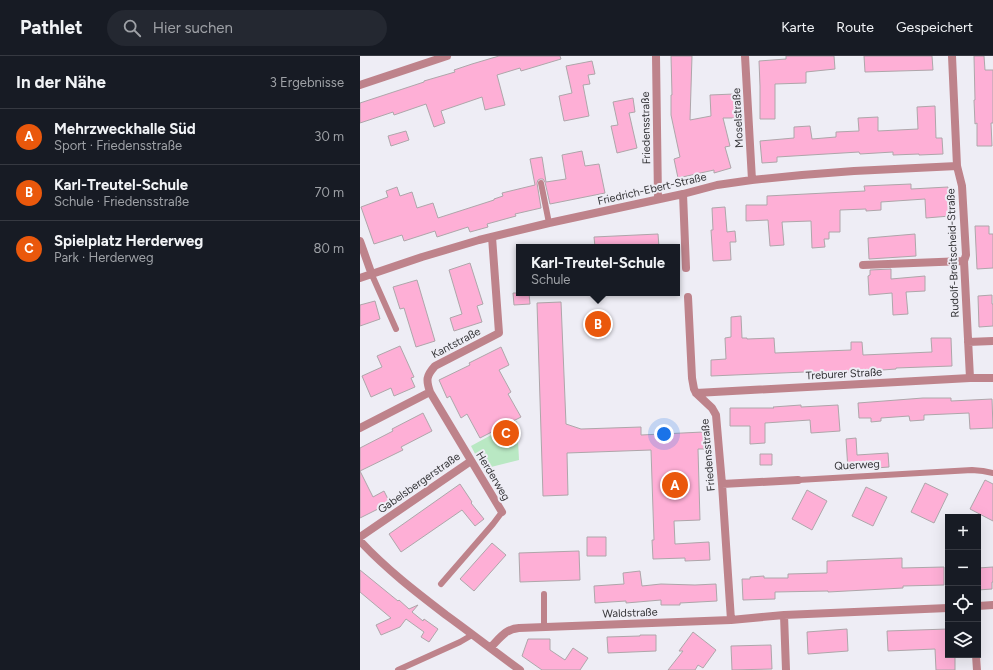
<!DOCTYPE html>
<html lang="de">
<head>
<meta charset="utf-8">
<style>
  body { margin:0; font-family:Figtree,sans-serif; background:#242831; color:#f1f3f6 }
  .controls { position:absolute; right:12px; bottom:12px; display:grid; overflow:hidden; border-radius:0px; box-shadow:0 4px 16px #0002 }
  .controls button { width:36px; height:36px; display:grid; place-items:center; padding:0; border:0; border-bottom:1px solid #363941; background:#171b24; color:#f1f3f6; font:20px sans-serif }
  .you { position:absolute; left:304px; top:378px; width:14px; height:14px; margin:-10px; border:3px solid #fff; border-radius:50%; background:#1a73e8; box-shadow:0 0 0 6px #1a73e833 }
  .badge { display:grid; place-items:center; width:26px; height:26px; border-radius:50%; background:#ea580c; color:#fff; font-size:13px; font-weight:700 }
  .pin { position:absolute; translate:-50% -50%; border:2px solid #fff; box-shadow:0 1px 4px #0006 }
  .popup { position:absolute; left:156px; top:188px; width:164px; height:52px; box-sizing:border-box; display:grid; place-content:center; border-radius:0px; background:#171b24; filter:drop-shadow(0 1px 3px #0005); font-size:13px; white-space:nowrap; color:#9ea1a6 }
  .popup b { font-size:15px; color:#f1f3f6 }
  .popup::after { content:''; position:absolute; left:50%; top:100%; margin-left:-8px; border:8px solid transparent; border-top-color:#171b24 }
  .list { margin:0; padding:0; list-style:none }
  h2 { display:flex; justify-content:space-between; align-items:center; height:52px; margin:0; padding:0 16px; font-size:17px }
  h2 small { font-size:13px; font-weight:400; color:#9ea1a6 }
  .list li { display:grid; grid-template-columns:26px 1fr auto; gap:12px; align-items:center; box-sizing:border-box; height:56px; padding:0 16px; border-top:1px solid #363941 }
  .list b { display:block; font-size:15px; white-space:nowrap }
  .list p { margin:0; font-size:13px; white-space:nowrap; color:#9ea1a6 }
  .list em { font-size:13px; font-style:normal; color:#9ea1a6 }
  .icon { flex:none; width:22px; height:22px; fill:none; stroke:currentColor; stroke-width:2; stroke-linecap:round; stroke-linejoin:round }
  .map { position:relative; flex:none; width:633px; height:614px; overflow:hidden }
  header { display:flex; align-items:center; gap:24px; box-sizing:border-box; height:56px; padding:0 20px; background:#171b24; border-bottom:1px solid #363941 }
  header strong { font-size:19px }
  nav { display:flex; gap:22px; margin-inline-start:auto; font-size:14px }
  .search { width:280px; height:36px; background:#242831; display:flex; align-items:center; gap:10px; box-sizing:border-box; padding:0 14px; border-radius:22px; color:#9ea1a6; font-size:15px }
  main { display:flex }
  aside { flex:1; background:#171b24 }
  .map>svg:first-child { display:block }
  .green { fill:#b9e8c3 }
  .building { fill:#feafd6; stroke:#aea6aa }
  .lines { fill:none; stroke-linecap:round; stroke-linejoin:round }
  .lane { stroke:#be838b; stroke-width:6 }
  .street { stroke:#be838b; stroke-width:8 }
  .labels { text-anchor:middle; dominant-baseline:central; stroke-width:4; stroke-linejoin:round; paint-order:stroke }
  .street-label { font-size:11px; fill:#353538; stroke:#eeedf5 }
</style>
</head>
<body>
<header>
<strong>Pathlet</strong>
<div class="search"><svg class="icon" aria-label="search" viewBox="0 0 24 24"><circle cx="10" cy="10" r="6"/><path d="M15 15l6 6"/></svg>Hier suchen</div>
<nav><a>Karte</a><a>Route</a><a>Gespeichert</a></nav>
</header>
<main>
<aside>
<h2>In der Nähe<small>3 Ergebnisse</small></h2>
<ul class="list">
<li><span class="badge">A</span><div><b>Mehrzweckhalle Süd</b><p>Sport · Friedensstraße</p></div><em>30 m</em></li>
<li><span class="badge">B</span><div><b>Karl-Treutel-Schule</b><p>Schule · Friedensstraße</p></div><em>70 m</em></li>
<li><span class="badge">C</span><div><b>Spielplatz Herderweg</b><p>Park · Herderweg</p></div><em>80 m</em></li>
</ul>
</aside>
<div class="map">
<svg width="633" height="614" viewBox="0 0 633 614">
  <rect width="100%" height="100%" fill="#eeedf5"/>
  <path class="green" d="M157,365L159,404L123,413L111,390Z"/>
  <path class="building" d="M139,0H200L201,3L161,15L160,12L137,19L145,49L125,54L122,41L81,55L85,67L74,71L66,48L34,59L33,56L0,67V47L64,26V25L95,16L94,14L112,8Z
    M311,0H332L330,64L351,60L350,39L374,38L375,62H363L370,90L365,91L371,112L354,117V114L318,122L314,103L320,101L311,59V39H312Z
    M426,0H474L475,13L446,16V27L415,28V63H400V30L399,5L426,3Z
    M504,0H572L573,14L505,16Z
    M614,0H624L625,14H633V67H631L632,90H617V67L615,68L614,44H615Z
    M232,5L235,18L228,19L230,28L223,29L229,60L204,65L199,40L212,37L206,10Z
    M273,42L275,56L269,57L277,92L257,97L251,70L258,69L253,46Z
    M575,50L576,82H582L583,98L559,99V98L533,99V96L500,98L499,96L417,101V106L402,107L400,85L434,82V71L450,70L452,83L476,81V76L499,75L498,62L518,61V75L558,73L557,51Z
    M46,75L49,84L31,90L28,80Z
    M222,95L225,110L239,108L245,137L190,148L185,126L183,123H180L178,124L177,127L181,152L155,158L156,160L127,168L128,171L110,176L108,171L77,181L75,175L44,185L42,179L14,188L1,151L28,141L26,135L37,131L40,140L52,136L57,152L73,147L78,162L134,144V143L143,140L142,137L175,129L170,103L182,101L186,126L206,123L202,99Z
    M551,128V133L588,131L590,160L566,162L565,143L521,146V154L506,155V153L480,154V176H469V183H464L465,191L452,192L451,165L422,166L424,189L410,190L408,164L386,165V149H407V140L505,135L504,130Z
    M365,151L367,176L375,175L376,186H370L371,204L353,205L351,174H353L352,152Z
    M615,170H629V178H633V212L617,213Z
    M298,178L299,191H235L234,181Z
    M555,178L556,200L509,203L508,182Z
    M110,207L123,248L117,250L122,266L94,275L90,262L102,258L89,214Z
    M531,213V223L565,220V235L546,236L548,258L533,259L532,237L509,239L508,220L510,219V214Z
    M57,224L75,285L56,291L44,252L40,253L33,231Z
    M153,237H169L170,248L154,249Z
    M632,239V248H633V270L619,271L618,240Z
    M15,245L20,263L0,270V249Z
    M201,246L206,368L221,373L281,371V379L343,376L344,393H338L340,464L314,465L315,488L349,486L350,504L325,505V502L293,503L292,484H294L291,394L207,397L208,439L183,440L177,247Z
    M381,260L382,282H387V283L414,282L415,297L491,294V286H502L503,299L572,296L571,282H591L592,310L536,312V313L482,317V316L445,317V316L351,320V304L366,303L365,282L371,281V261Z
    M40,290L54,321L51,322L55,331L34,340L31,332L11,341L2,320L22,311L17,300Z
    M141,291L149,309L139,314L151,336L148,338L161,361L120,382L107,358L101,362L90,340L87,342L79,324L110,309L109,307Z
    M563,342H591V345L632,343L633,372L610,373L609,357L564,359V364L550,365L549,360L521,362V365L511,366V362H499L498,347Z
    M441,349V351L478,349L480,375L451,377L450,364L405,367V387L390,388V370H370V352H414L413,351Z
    M63,357L72,375L41,391L43,394L0,415L13,441L24,435L32,451L20,456L18,453L0,462V392L33,375L32,373Z
    M496,382L497,399L528,397L529,411L488,414L486,383Z
    M400,398H412V409H400Z
    M625,424L633,428V465L610,453Z
    M565,427L588,438L574,467L551,456Z
    M100,428L112,446L111,447L124,463L115,470L102,454L41,496L29,478Z
    M506,431L527,441L513,470L492,460Z
    M447,434L467,445L452,474L432,463Z
    M227,481H246V500H227Z
    M132,487L146,499L114,535L100,523Z
    M219,495L220,524L160,526L159,497Z
    M542,502V512L584,511V529L543,530V532L468,536V535L415,536V543L383,544L382,523H390V521L404,520V522H428V518L467,517V505Z
    M633,511V526H632V533L618,534V512Z
    M0,514L38,545L39,544L49,553L58,549L52,556L63,565L64,563L78,573L69,586L61,581L64,576L46,563L40,571L21,579L16,569L31,562L0,536Z
    M280,515L282,530L301,528L335,529L356,528L357,545L320,547V549H301V544L266,547V545L235,547L234,530L264,528L263,517Z
    M487,573L488,595L448,598L447,576Z
    M588,573V599H595V614H576L575,593L528,595L527,575Z
    M333,576L356,594L343,612L338,609L335,614H308L323,595H319Z
    M280,579H296V595L248,597L247,581L280,580Z
    M168,583H190V594L205,604L213,592L228,602L220,614H182L162,600Z
    M411,589L412,613L372,614L371,590Z"/>
  <g class="lines">
    <path class="lane" d="M181,127L189,167
      M12,219L36,273
      M438,424L612,414L623,415L633,417
      M81,528L133,468L142,456
      M184,571V538
      M38,614L100,586L112,579"/>
    <path class="street" d="M296,0L298,143
      M385,0L392,124
      M592,0L597,110L602,130L606,199L604,205L610,322
      M0,29L87,0
      M323,138L326,212
      M132,181L139,277L75,310C66,320 66,324 70,336L142,456
      M0,185L12,219
      M503,209L604,205
      M0,222L62,201L119,184L189,167L323,138L357,129L392,124L442,119L494,115L597,110
      M328,241L332,322L334,333L336,337L352,352L356,359L362,428L371,564
      M608,286L633,285
      M336,337L610,322H633
      M0,372L70,336
      M362,428L438,424
      M0,481L111,405
      M0,485C26,513 56,536 86,559C111,577 135,596 160,614
      M618,550L633,549
      M424,559L426,614
      M130,592C140,582 145,573 159,572L371,564L424,559L588,552
      M616,599L617,614"/>
  </g>
  <g class="labels">
    <g class="street-label">
      <text transform="translate(378 62) rotate(-93)">Moselstraße</text>
      <text transform="translate(286 72) rotate(-91)">Friedensstraße</text>
      <text transform="translate(292 133) rotate(-13)">Friedrich-Ebert-Straße</text>
      <text transform="translate(593 197) rotate(-92)">Rudolf-Breitscheid-Straße</text>
      <text transform="translate(96 287) rotate(-28)">Kantstraße</text>
      <text transform="translate(484 318) rotate(-3)">Treburer Straße</text>
      <text transform="translate(348 399) rotate(-95)">Friedensstraße</text>
      <text transform="translate(497 409) rotate(-3)">Querweg</text>
      <text transform="translate(133 420) rotate(59)">Herderweg</text>
      <text transform="translate(59 427) rotate(-35)">Gabelsbergerstraße</text>
      <text transform="translate(270 557) rotate(-2)">Waldstraße</text>
    </g>
  </g>
</svg>
<div class="controls">
<button>+</button>
<button>−</button>
<button><svg class="icon" aria-label="locate" viewBox="0 0 24 24"><circle cx="12" cy="12" r="6"/><path d="M12 2v4M12 18v4M2 12h4M18 12h4"/></svg></button>
<button><svg class="icon" aria-label="layers" viewBox="0 0 24 24"><path d="M12 4l9 5-9 5-9-5zM3 14l9 5 9-5"/></svg></button>
</div>
<div class="you"></div>
<div class="pin badge" style="left:315px;top:429px">A</div>
<div class="pin badge" style="left:238px;top:268px">B</div>
<div class="popup"><b>Karl-Treutel-Schule</b>Schule</div>
<div class="pin badge" style="left:146px;top:377px">C</div>
</div>
</main>
</body>
</html>
